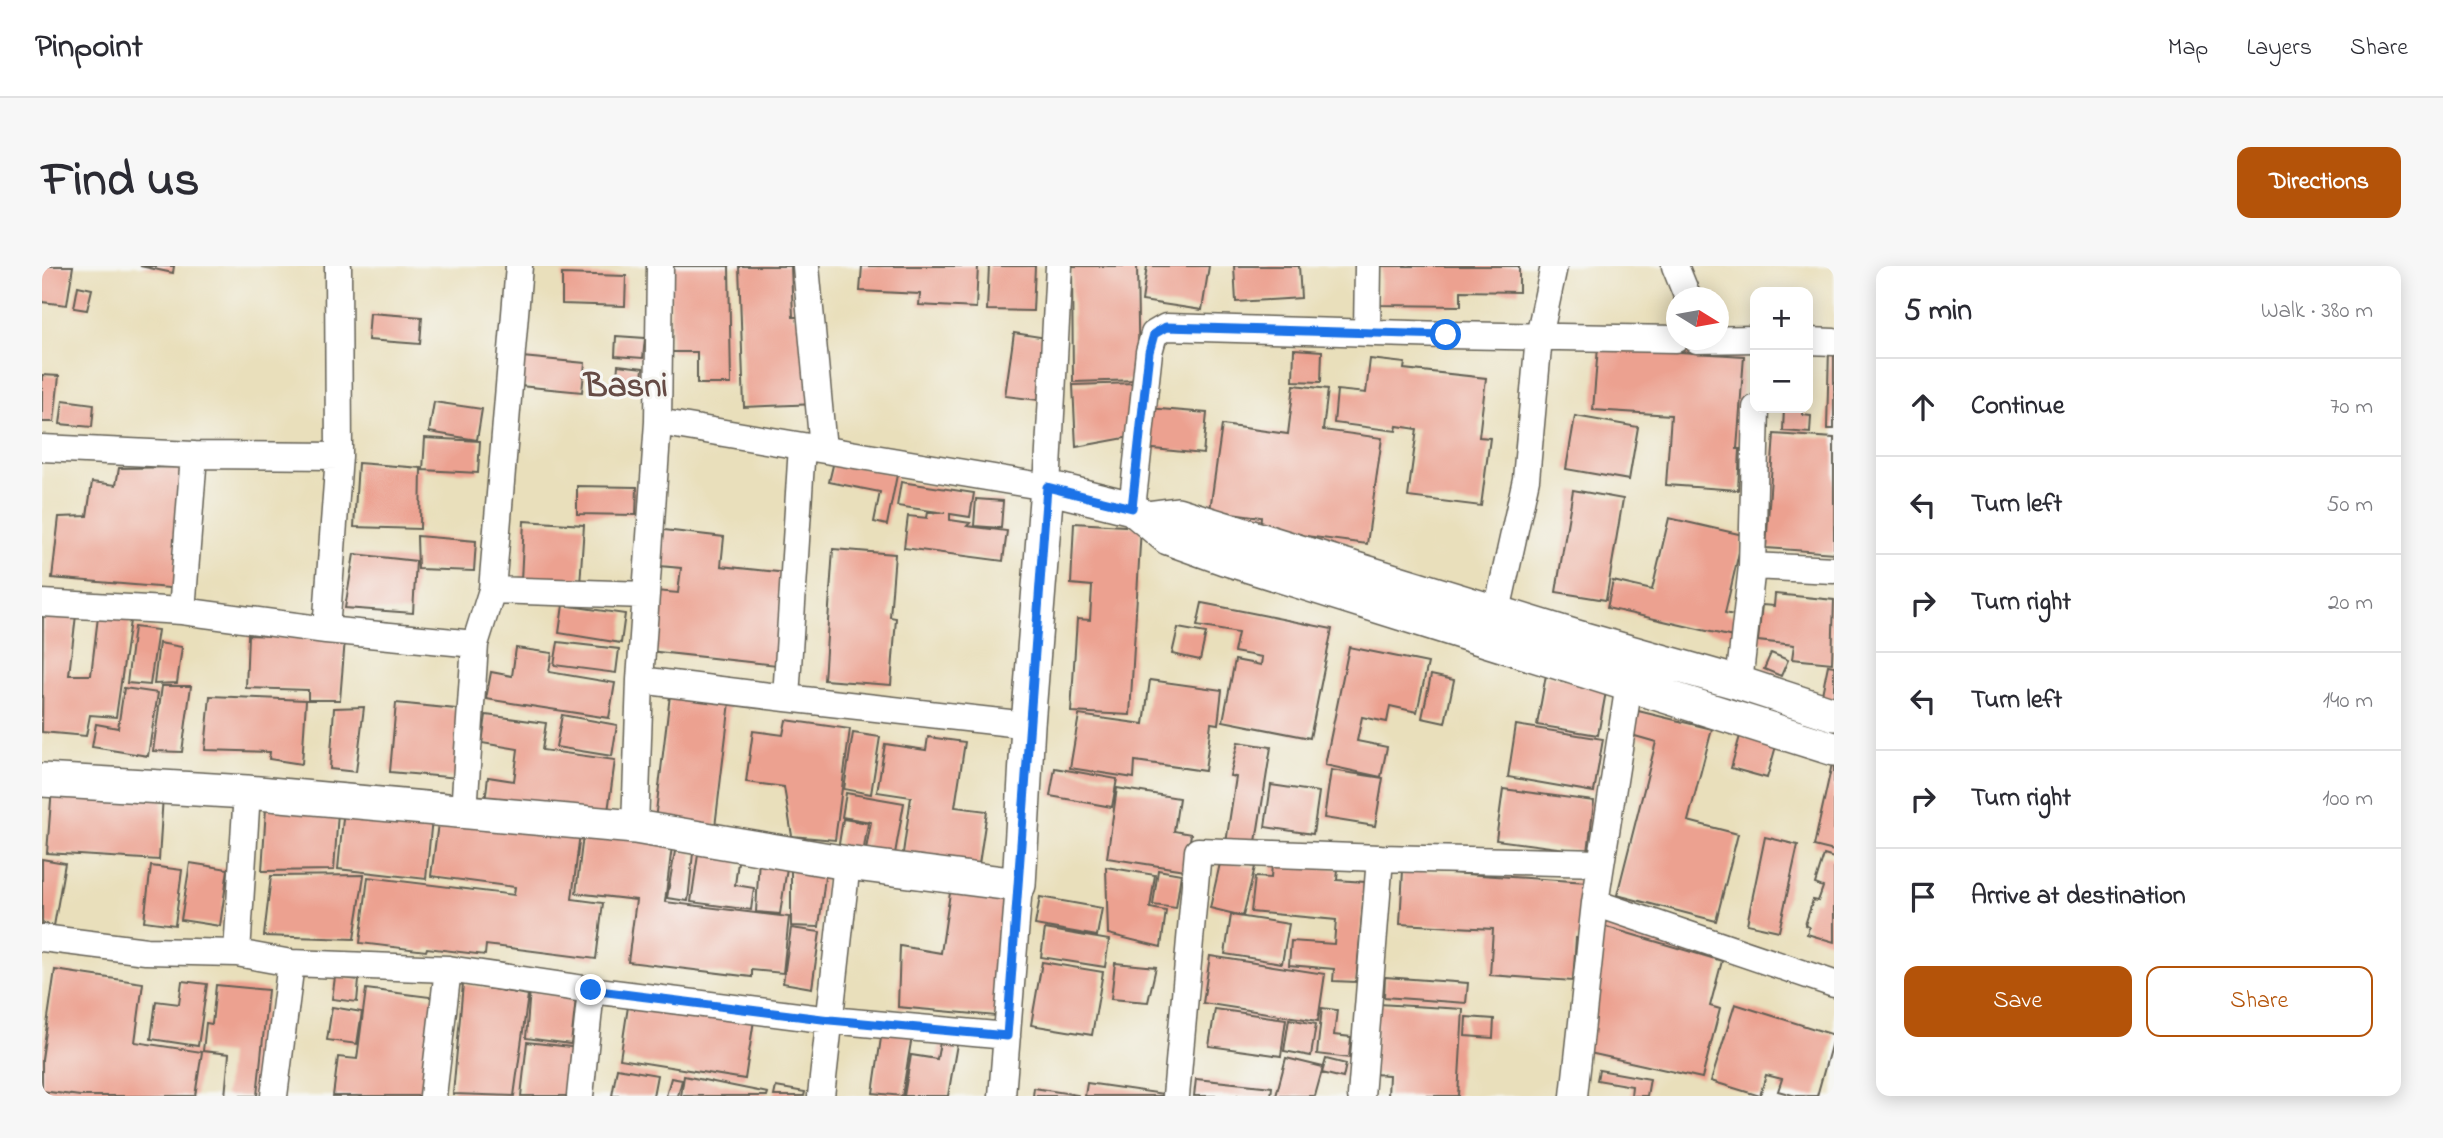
<!DOCTYPE html>
<html lang="en">
<head>
<meta charset="utf-8">
<style>
  body { margin:0; font-family:"Indie Flower",sans-serif; background:#f7f7f7; color:#2b2b33 }
  .controls { position:absolute; right:21px; top:21px; display:grid; overflow:hidden; border-radius:14px; box-shadow:0 4px 18px #0003 }
  .controls button { width:63px; height:63px; display:grid; place-items:center; padding:0; border:0; border-bottom:2px solid #e1e1e2; background:#fff; color:#2b2b33; font:35px sans-serif }
  .compass { position:absolute; left:1624px; top:21px; width:63px; height:63px; border-radius:50%; background:#fff; box-shadow:0 4px 18px #0003; rotate:101deg }
  .stop { position:absolute; width:21px; height:21px; margin:-16px; border:5px solid #1a73e8; border-radius:50%; background:#fff }
  .stop.end { background:#1a73e8; border-color:#fff; box-shadow:0 2px 7px #0008 }
  .list { margin:0; padding:0; list-style:none }
  h2 { display:flex; justify-content:space-between; align-items:center; height:91px; margin:0; padding:0 28px; font-size:30px }
  h2 small { font-size:23px; font-weight:400; color:#7c7c81 }
  .list li { display:grid; grid-template-columns:46px 1fr auto; gap:21px; align-items:center; box-sizing:border-box; height:98px; padding:0 28px; border-top:2px solid #e1e1e2 }
  .list b { display:block; font-size:26px; white-space:nowrap }
  .list em { font-size:23px; font-style:normal; color:#7c7c81 }
  .actions { display:flex; gap:14px; padding:21px 28px }
  .actions a { flex:1; padding:16px 0; border:2px solid #b45309; border-radius:14px; text-align:center; font-size:24px; color:#b45309 }
  .actions .main { background:#b45309; color:#fff }
  .icon { flex:none; width:38px; height:38px; fill:none; stroke:currentColor; stroke-width:2; stroke-linecap:round; stroke-linejoin:round }
  .map { position:relative; flex:none; width:1792px; height:830px; overflow:hidden; border-radius:14px }
  header { display:flex; align-items:center; gap:42px; box-sizing:border-box; height:98px; padding:0 35px; background:#fff; border-bottom:2px solid #e1e1e2 }
  header strong { font-size:33px }
  nav { display:flex; gap:38px; margin-inline-start:auto; font-size:24px }
  .intro { display:flex; align-items:center; justify-content:space-between; box-sizing:border-box; height:168px; padding:0 42px }
  h1 { margin:0; font-size:49px }
  .button { padding:18px 32px; border-radius:14px; background:#b45309; color:#fff; font-size:24px; font-weight:700 }
  main { display:flex; gap:42px; padding:0 42px }
  aside { flex:1; background:#fff; border-radius:14px; box-shadow:0 4px 18px #0003 }
  .map>svg:first-child { display:block }
  .building { fill:#eca190 }
  .lines { fill:none; stroke-linecap:round; stroke-linejoin:round }
  .minor-casing { stroke:#646054; stroke-width:29 }
  .tertiary-casing { stroke:#646054; stroke-width:36 }
  .minor { stroke:#fff; stroke-width:26 }
  .tertiary { stroke:#fff; stroke-width:33 }
  .route { stroke:#1a73e8; stroke-width:9 }
  .labels { text-anchor:middle; dominant-baseline:central; stroke-width:6; stroke-linejoin:round; paint-order:stroke }
  .district-label { font-size:35px; font-weight:bold; fill:#654b45; stroke:#f6f6f2 }
</style>
</head>
<body>
<header>
<strong>Pinpoint</strong>
<nav><a>Map</a><a>Layers</a><a>Share</a></nav>
</header>
<div class="intro"><h1>Find us</h1><a class="button">Directions</a></div>
<main>
<div class="map">
<svg width="1792" height="830" viewBox="0 0 1792 830">
  <rect width="100%" height="100%" fill="#f6f6f2"/>
  <filter id="ink" filterUnits="userSpaceOnUse"><feTurbulence type="fractalNoise" baseFrequency=".0143" numOctaves="2"/><feDisplacementMap in="SourceGraphic" scale="14" xChannelSelector="R" yChannelSelector="G"/><feConvolveMatrix kernelMatrix="1 2 1 2 8 2 1 2 1" color-interpolation-filters="sRGB"/></filter>
  <filter id="wash" filterUnits="userSpaceOnUse"><feTurbulence type="fractalNoise" baseFrequency=".00686" numOctaves="4" result="noise"/><feDisplacementMap in="SourceGraphic" scale="28" xChannelSelector="R" yChannelSelector="G"/><feGaussianBlur stdDeviation="1.57" result="paint"/><feColorMatrix in="noise" values="0 0 0 0 0 0 0 0 0 0 0 0 0 0 0 0 0 1.4 0 .05"/><feComposite in="paint" operator="in"/></filter>
  <g filter="url(#wash)">
    <rect width="100%" height="100%" fill="#e9dfbb"/>
    <g id="blocks">
      <path class="building" d="M0,0H31L25,39L0,36Z
        M98,0H132L131,7Z
        M628,0H687L689,118H655V86H629Z
        M697,0H749L751,51H763L775,138L702,141Z
        M820,0H936L934,42L877,39L878,28L818,25Z
        M947,0H993L991,45L945,44Z
        M1030,0H1095L1097,114L1031,116Z
        M1105,0H1167L1160,44L1100,35Z
        M1192,0H1257L1259,32L1194,36Z
        M1339,0H1477V26L1419,25V40L1338,39Z
        M520,8L584,10L583,40L520,38Z
        M36,20L50,23L45,44L32,42Z
        M328,47L380,51L378,78L326,74Z
        M972,67L1005,72L996,134L963,130Z
        M574,70L603,72L601,92L573,90Z
        M1556,81L1702,90L1695,183H1698L1696,224L1624,219L1629,149L1551,144Z
        M1787,81H1792V163H1785Z
        M1252,83L1280,85L1279,116L1251,115Z
        M480,91L543,97L540,126L478,120Z
        M1328,93L1363,97L1362,103L1444,112L1437,171L1448,172L1439,240L1366,231L1375,163L1355,160L1354,165L1292,157L1295,124L1324,127Z
        M576,99L601,102L599,125L574,123Z
        M0,109L17,110L12,156H0Z
        M1094,117V170L1034,181L1031,119Z
        M1252,119L1286,123L1281,164L1340,172L1325,278L1218,264L1219,251L1168,244L1180,159L1246,168Z
        M21,134L52,138L50,161L18,158Z
        M392,136L440,143L435,174L387,166Z
        M1106,142L1165,147L1161,188L1102,182Z
        M1742,142H1761V149L1769,150L1768,167L1741,165Z
        M1533,150L1596,161L1587,214L1524,203Z
        M1732,168L1792,172V287L1724,282Z
        M383,172L438,175L436,207L381,204Z
        M792,195L855,209L845,259L832,256L838,226L787,216Z
        M316,197L379,202L378,263L312,261Z
        M147,201L139,323L10,312L17,251L45,250L50,216L74,219L77,202Z
        M859,216L932,227L928,251L908,248V254L928,257L925,260L965,265L961,295L862,282L866,250L885,252L886,246L903,247L855,240Z
        M535,220L595,221L594,249L535,248Z
        M1531,224L1581,233L1564,334L1514,326Z
        M934,233L961,235L959,262L932,260Z
        M1627,252L1701,269L1683,347L1696,350L1691,371L1565,342L1571,315L1610,324Z
        M482,255L542,259L538,319L479,315Z
        M1032,257L1099,261L1088,449L1029,446L1035,353L1048,354L1050,320L1029,318Z
        M622,264L682,271L679,300L745,307L735,399L607,385L614,325L636,327L639,302L618,300Z
        M375,270L434,275L432,305L376,303Z
        M791,283L853,288L848,351L854,352L849,419L782,414Z
        M312,288L374,295L371,347L303,342Z
        M1733,328L1792,334L1790,397L1750,393L1752,379L1716,375L1720,339L1732,340Z
        M1160,337L1290,363L1268,472L1181,455L1193,394L1219,399L1220,391L1192,386L1196,367L1155,360Z
        M521,339L583,348L579,377L517,367Z
        M1,348L34,349L27,409H49L56,351L89,348L74,451L48,449L44,470L0,466Z
        M92,361L116,364L108,419L85,417Z
        M1136,362L1164,367L1158,394L1130,388Z
        M206,369L303,373L298,434H266V424L204,422Z
        M516,376L577,383L574,407L512,399Z
        M117,377L140,381L135,417L112,418Z
        M1307,381L1386,397L1375,446L1348,440L1345,456L1320,451L1315,475L1345,481L1339,511L1283,499Z
        M474,382L510,387L507,406L573,417L567,452L444,433L449,406L470,410Z
        M1729,387L1746,394L1739,410L1722,403Z
        M1786,399L1792,400V436L1779,433Z
        M1389,409L1412,414L1403,457L1380,452Z
        M1504,409L1565,420L1556,469L1495,459Z
        M1108,414L1180,424L1176,458L1169,457L1163,505L1093,495L1092,512L1028,502L1037,449L1102,458Z
        M120,420H149L140,486L111,485Z
        M82,422L116,427L106,490L50,481L54,458L76,462Z
        M628,429L688,436L673,561L613,554Z
        M168,430L264,434L260,498L227,493L228,486L163,484Z
        M354,437L424,444L417,512L348,506Z
        M322,441L314,506L288,503L292,442Z
        M1592,444L1670,463L1646,555L1696,568L1674,655L1575,629L1614,476L1586,468Z
        M444,449L504,457L500,484L573,494L565,553L443,536L446,511L472,515L476,483L440,477Z
        M520,449L575,459L570,490L514,481Z
        M744,454L808,463L793,574L750,570L742,521L704,516L711,465L741,469Z
        M1474,459L1561,473L1552,526L1466,511Z
        M811,467L838,471L829,528L802,523Z
        M1698,470L1734,480L1725,512L1689,502Z
        M886,471L923,476L913,541L945,545L936,605L860,594L869,531L835,526L843,478L884,484Z
        M1196,476L1229,481L1213,582L1184,577L1194,511L1188,510Z
        M1790,498L1792,499V585L1772,580Z
        M1013,502L1075,513L1070,541L1008,530Z
        M1289,504L1341,512L1333,560L1282,552Z
        M1229,519L1277,526L1271,568L1223,561Z
        M10,521L121,529L117,594L5,587Z
        M1075,522L1137,532L1132,565L1149,568L1143,604L1065,592Z
        M1461,523L1552,535L1546,586L1454,574Z
        M804,527L862,537L851,599L822,594L829,556L800,551Z
        M224,542L296,546L292,604L220,605Z
        M302,542L390,552L384,613L296,603Z
        M397,550L538,567L530,633L561,637L554,693L444,679L443,689L385,682L384,685L318,677L326,611L472,629L473,621L389,610Z
        M801,553L826,557L821,588L796,584Z
        M542,561L631,572L623,636L747,651L741,707L710,704V711L586,696L594,634L534,627Z
        M1723,571L1756,579L1737,665L1705,658Z
        M657,582L697,588L693,619L712,622L709,644L649,636Z
        M633,585L651,587L646,635L625,632Z
        M1782,589L1792,592V676L1765,668L1767,661L1763,659L1771,634L1776,635L1781,621L1773,618Z
        M717,591L746,595L738,648L714,646Z
        M0,593L23,597L12,660L0,657Z
        M1179,593L1213,601L1201,650L1168,642Z
        M148,597L186,603L178,660L139,654Z
        M749,597L784,602L777,661L749,660Z
        M1230,597L1296,603L1295,614L1323,616L1314,716L1291,715L1292,703L1247,699L1249,675L1292,678L1294,654L1209,646L1213,611L1229,612Z
        M109,600L140,604L133,659L102,655Z
        M1064,601L1113,609L1108,642L1124,645L1119,681L1066,668Z
        M1116,604L1139,608L1134,642L1111,639Z
        M1361,604L1545,616L1541,672H1534L1531,715L1448,709L1451,663L1358,658Z
        M322,609L312,673L222,670L229,610Z
        M909,620L964,629L954,750L856,741L858,680L899,687Z
        M998,631L1060,642L1055,670L993,659Z
        M1189,649L1247,658L1240,697L1183,688Z
        M1558,659L1680,695L1668,740L1678,743L1660,812L1543,786Z
        M749,662L778,666L770,722L741,717Z
        M1003,663L1067,674L1063,701L999,691Z
        M1168,690L1283,708L1276,755L1161,737Z
        M1000,696L1061,706L1050,769L989,759Z
        M1073,697L1114,701L1106,736L1069,733Z
        M13,704L101,717L93,776L160,786L153,830H38L0,825V793Z
        M293,711L317,714L315,736L290,733Z
        M1343,711L1426,717L1424,737L1342,731Z
        M140,715L165,718L156,780L109,773L114,735L137,738Z
        M421,718L486,729L472,830L411,828Z
        M174,719L226,724L215,830H183L187,788L161,785L164,757L170,758Z
        M324,723L396,732L383,830H291L296,791L315,793Z
        M488,724L534,732L529,778L484,772Z
        M587,734L712,754L703,813L578,793Z
        M1336,738L1421,743L1416,830H1346L1347,809L1331,808Z
        M1693,738L1792,769L1775,830H1754L1736,825L1740,813L1724,809L1718,830L1669,815Z
        M290,741L320,746L315,778L285,774Z
        M1280,742L1295,744L1292,769L1309,771L1307,792L1275,788Z
        M1173,743L1244,753L1239,790L1167,780Z
        M1424,751L1452,753L1451,772L1423,770Z
        M1247,753L1274,758L1269,790L1242,785Z
        M840,765L870,770L860,830L831,827Z
        M485,776L537,782L533,830H479Z
        M898,776L915,778L906,830H862L869,789L895,793Z
        M1244,792L1281,801L1273,830H1234Z
        M1284,793L1304,798L1301,812L1280,807Z
        M575,802L615,809L611,830H570Z
        M1557,804L1608,813L1605,830H1589L1590,820L1555,814Z
        M642,810L726,827L725,830H639Z
        M629,812L640,814L636,830H624Z
        M1154,813L1230,821L1229,830H1152Z
        M1045,817L1122,828V830H1043Z
        M734,821L763,826L762,830H732Z
        M992,822L1036,829V830H991Z"/>
    </g>
  </g>
  <g filter="url(#ink)">
    <use href="#blocks" fill-opacity="0" stroke="#646054" stroke-width="2"/>
    <g class="lines">
      <defs>
        <path id="minor" d="M296,0L297,190L284,364L433,378
          M618,0L616,156L1005,221L1017,0
          M764,0L781,183
          M1633,0L1646,32
          M1325,66L1326,0
          M1655,74L1713,73
          M1766,75L1792,76
          M760,180L744,432L986,459
          M0,182L152,189L297,190
          M1090,242L1107,86L1112,68L1124,61L1404,69L1634,73
          M1710,300L1792,304
          M450,324L604,329
          M0,337L140,345L284,364
          M140,345L152,189
          M1455,345L1484,213L1497,71L1512,0
          M598,414L616,156
          M1697,417L1710,300L1714,142
          M422,546L433,378L450,324L477,0
          M593,561L598,414L744,432
          M1553,637L1792,718
          M0,672L104,685L195,687L249,697L406,703L549,724L788,754L965,770
          M195,687L205,526
          M232,830L249,697
          M391,830L406,703
          M538,830L549,724
          M779,830L805,597
          M960,830L977,619
          M1134,830L1156,585L1338,592L1559,597
          M1319,830L1338,592
          M1532,830L1553,637L1587,418"/>
        <path id="tertiary" d="M1104,252L1135,248L1535,371L1697,417L1792,448
          M0,514L205,526L593,561L805,597L977,619L986,459L1005,221L1090,242L1126,272L1182,292L1792,483"/>
      </defs>
      <use href="#minor" class="minor-casing"/>
      <use href="#tertiary" class="tertiary-casing"/>
      <use href="#minor" class="minor"/>
      <use href="#tertiary" class="tertiary"/>
    </g>
  </g>
  <g class="lines" filter="url(#ink)">
    <path class="route" d="M549,724L788,754L965,770C980,587 990,404 1005,221L1090,242L1107,86L1112,68L1124,61L1404,69"/>
  </g>
  <g class="labels">
    <g class="district-label">
      <text x="584" y="121">Basni</text>
    </g>
  </g>
</svg>
<div class="controls">
<button>+</button>
<button>−</button>
</div>
<svg class="compass" viewBox="-18 -18 36 36"><path d="M0-13l5 13h-10z" fill="#e53935"/><path d="M0 13l5-13h-10z" fill="#7c7c81"/></svg>
<div class="stop" style="left:1404px;top:69px"></div>
<div class="stop end" style="left:549px;top:724px"></div>
</div>
<aside>
<h2>5 min<small>Walk · 380 m</small></h2>
<ul class="list">
<li><svg class="icon" aria-label="ahead" viewBox="0 0 24 24"><path d="M12 20V5M6 11l6-6 6 6"/></svg><div><b>Continue</b></div><em>70 m</em></li>
<li><svg class="icon" aria-label="left" viewBox="0 0 24 24"><path d="M17 20v-9H6M10 6l-5 5 5 5"/></svg><div><b>Turn left</b></div><em>50 m</em></li>
<li><svg class="icon" aria-label="right" viewBox="0 0 24 24"><path d="M7 20v-9h11M14 6l5 5-5 5"/></svg><div><b>Turn right</b></div><em>20 m</em></li>
<li><svg class="icon" aria-label="left" viewBox="0 0 24 24"><path d="M17 20v-9H6M10 6l-5 5 5 5"/></svg><div><b>Turn left</b></div><em>140 m</em></li>
<li><svg class="icon" aria-label="right" viewBox="0 0 24 24"><path d="M7 20v-9h11M14 6l5 5-5 5"/></svg><div><b>Turn right</b></div><em>100 m</em></li>
<li><svg class="icon" aria-label="arrive" viewBox="0 0 24 24"><path d="M6 21V4h12l-3 4 3 4H6"/></svg><div><b>Arrive at destination</b></div></li>
</ul>
<div class="actions"><a class="main">Save</a><a>Share</a></div>
</aside>
</main>
</body>
</html>
